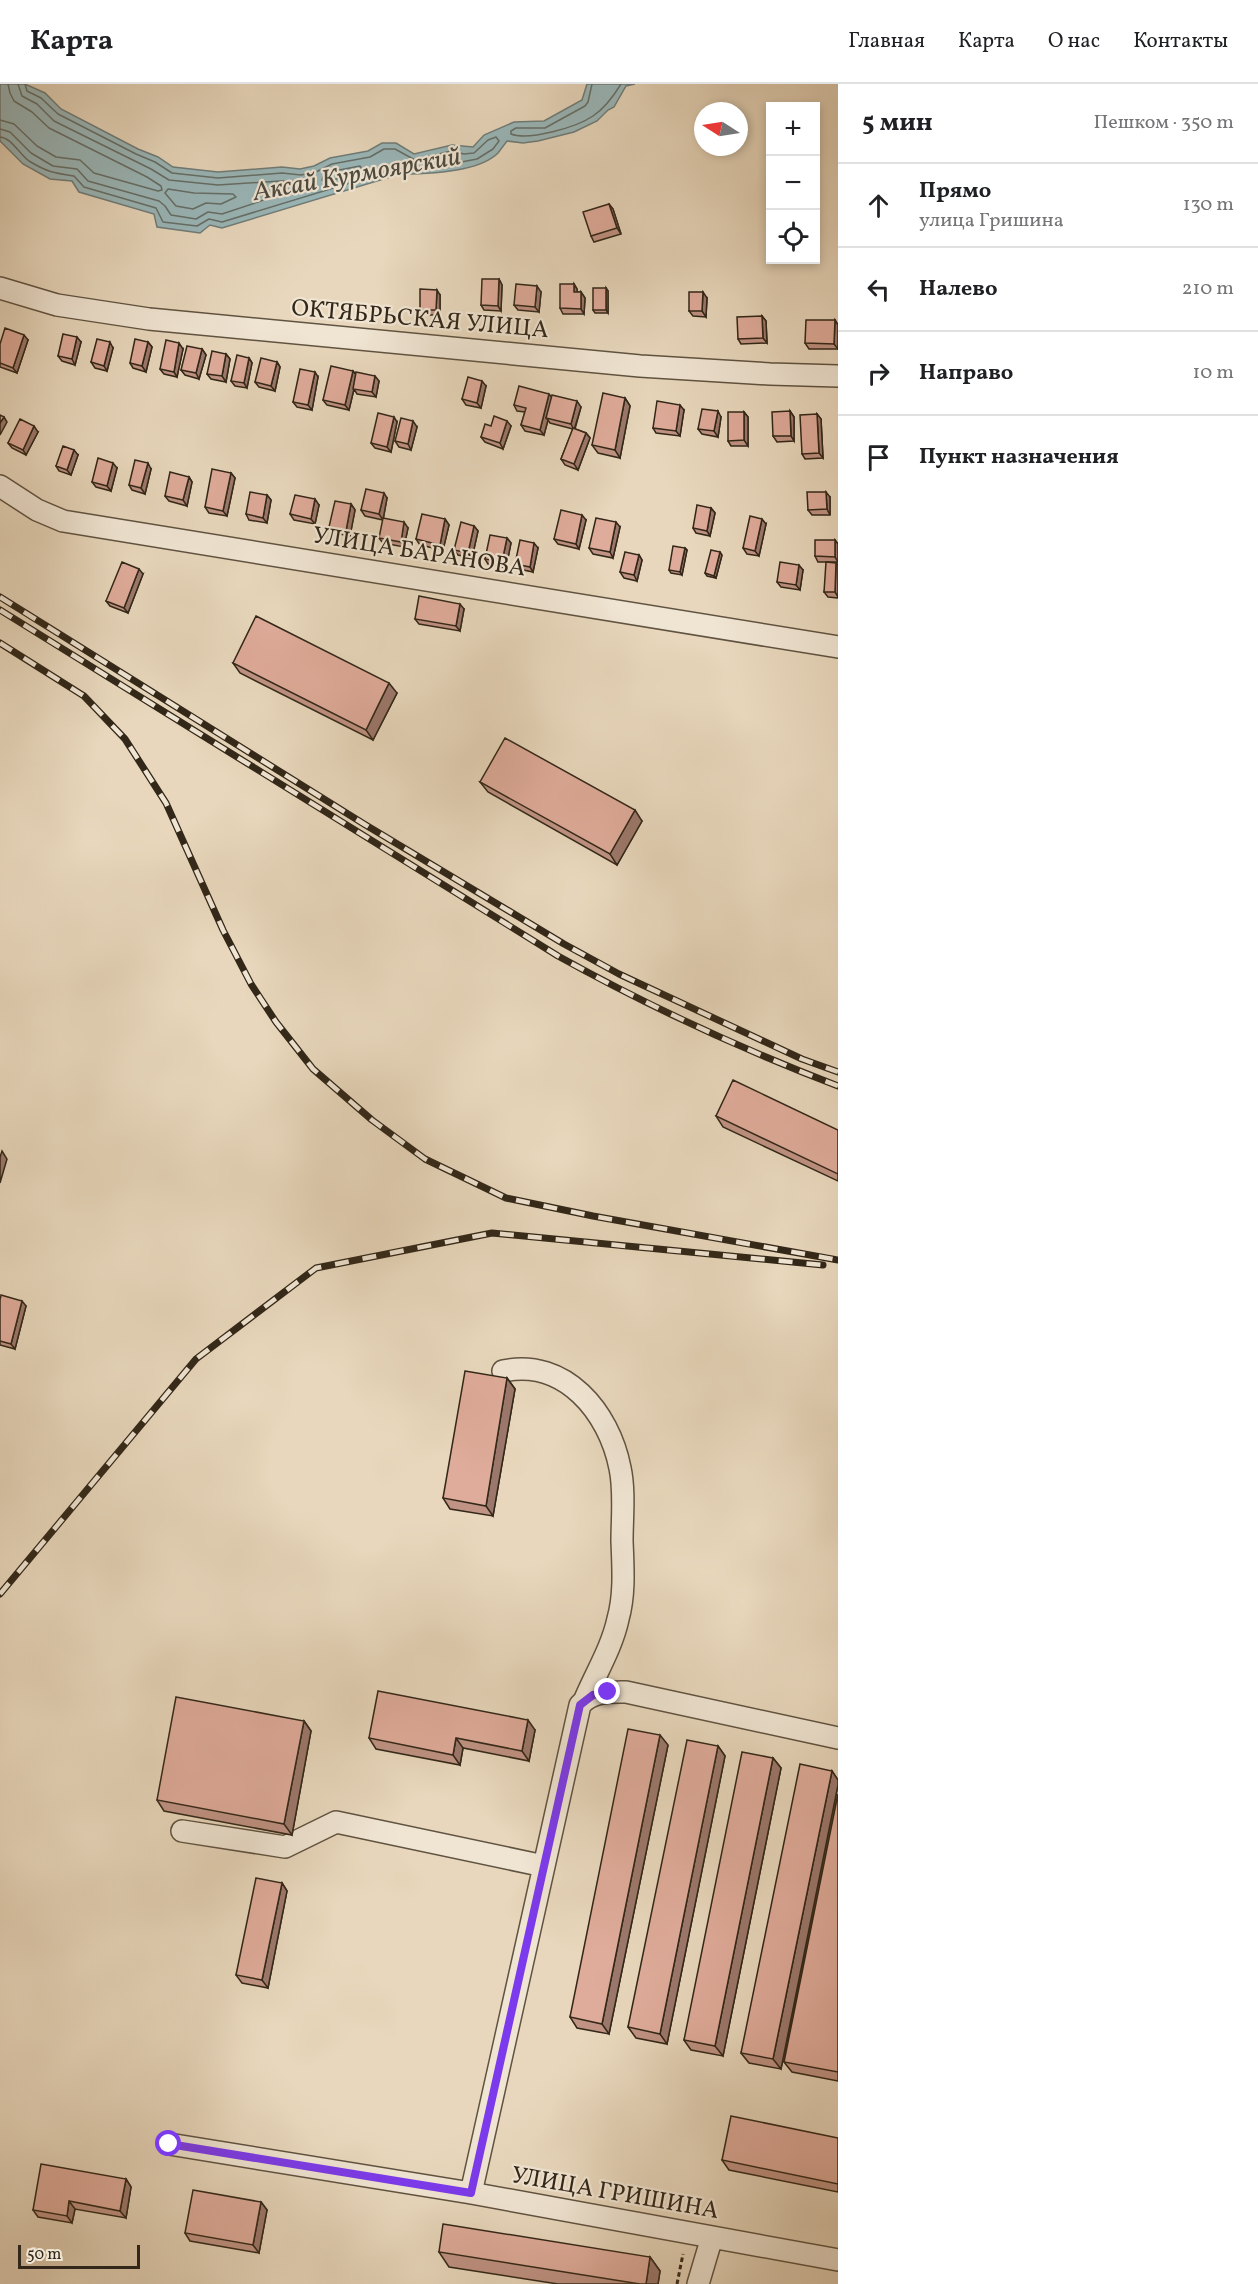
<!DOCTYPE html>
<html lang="ru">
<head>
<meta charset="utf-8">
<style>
  body { margin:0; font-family:Vollkorn,serif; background:#f6f6f6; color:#202124 }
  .controls { position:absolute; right:18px; top:18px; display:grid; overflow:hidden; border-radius:0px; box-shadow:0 3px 9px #0003 }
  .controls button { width:54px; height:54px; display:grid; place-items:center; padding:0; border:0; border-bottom:2px solid #e0e0e0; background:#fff; color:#202124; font:30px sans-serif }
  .compass { position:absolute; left:694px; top:18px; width:54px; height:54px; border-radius:50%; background:#fff; box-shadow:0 3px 9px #0003; rotate:282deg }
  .scale { position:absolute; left:18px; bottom:15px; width:122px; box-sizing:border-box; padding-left:6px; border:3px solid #322718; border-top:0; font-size:16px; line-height:21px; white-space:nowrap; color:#322718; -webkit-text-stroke:4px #f0e5d3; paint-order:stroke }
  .stop { position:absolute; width:18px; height:18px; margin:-14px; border:4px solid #7c3aed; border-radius:50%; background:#fff }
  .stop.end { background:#7c3aed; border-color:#fff; box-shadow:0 2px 6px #0008 }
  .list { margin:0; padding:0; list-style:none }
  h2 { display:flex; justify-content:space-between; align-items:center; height:78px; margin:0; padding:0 24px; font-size:26px }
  h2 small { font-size:20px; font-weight:400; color:#757577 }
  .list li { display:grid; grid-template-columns:39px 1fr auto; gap:18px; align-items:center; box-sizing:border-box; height:84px; padding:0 24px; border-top:2px solid #e0e0e0 }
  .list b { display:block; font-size:22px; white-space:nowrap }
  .list p { margin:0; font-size:20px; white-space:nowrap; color:#757577 }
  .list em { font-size:20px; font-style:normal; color:#757577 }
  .icon { flex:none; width:33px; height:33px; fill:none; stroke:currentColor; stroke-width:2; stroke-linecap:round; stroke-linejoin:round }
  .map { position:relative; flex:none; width:838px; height:2200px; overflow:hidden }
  header { display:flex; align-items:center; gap:36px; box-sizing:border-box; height:84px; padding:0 30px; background:#fff; border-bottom:2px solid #e0e0e0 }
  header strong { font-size:28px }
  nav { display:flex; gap:33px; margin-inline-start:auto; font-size:21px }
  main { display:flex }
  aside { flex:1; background:#fff }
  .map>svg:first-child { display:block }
  .water { fill:#9ab7b9; stroke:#707d79; stroke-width:1.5 }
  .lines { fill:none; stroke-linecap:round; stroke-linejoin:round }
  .shore { stroke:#666f68; stroke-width:1.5 }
  .minor-casing { stroke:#605341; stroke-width:24 }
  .path { stroke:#322718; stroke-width:3; stroke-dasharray:4.5 3; stroke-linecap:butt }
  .minor { stroke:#f0e5d3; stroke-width:21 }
  .rail-casing { stroke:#322718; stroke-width:7 }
  .rail { stroke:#f0e5d3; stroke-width:4.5; stroke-dasharray:14; stroke-linecap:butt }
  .wall { fill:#c09384; stroke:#322718; stroke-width:1.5 }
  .shaded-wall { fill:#9c786c; stroke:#322718; stroke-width:1.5 }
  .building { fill:#dfab9a; stroke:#322718; stroke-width:1.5 }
  .route { stroke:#7c3aed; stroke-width:8 }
  .labels { text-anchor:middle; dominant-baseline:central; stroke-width:4.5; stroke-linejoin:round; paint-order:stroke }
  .street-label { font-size:24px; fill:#322718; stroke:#f0e5d3 }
  .water-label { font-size:26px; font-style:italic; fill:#4c4b40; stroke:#f0e5d3 }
</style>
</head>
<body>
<header>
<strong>Карта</strong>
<nav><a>Главная</a><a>Карта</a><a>О нас</a><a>Контакты</a></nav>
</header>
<main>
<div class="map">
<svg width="838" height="2200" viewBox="0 0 838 2200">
  <rect width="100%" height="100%" fill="#e8d7bc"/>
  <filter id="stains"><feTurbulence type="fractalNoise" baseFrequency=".00333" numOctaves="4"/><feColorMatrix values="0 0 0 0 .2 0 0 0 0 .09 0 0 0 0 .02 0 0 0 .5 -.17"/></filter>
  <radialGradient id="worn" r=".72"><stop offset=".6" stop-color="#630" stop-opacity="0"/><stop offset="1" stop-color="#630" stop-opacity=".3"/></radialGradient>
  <path class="water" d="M0,0H25L45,9L61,25L138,65L158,73L173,83L218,88L282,83L300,85L314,82L330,74L368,67L382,59H396L414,70L452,61L473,63L484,51L514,38L544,37L582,16L587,0H635L626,2L614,23L608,26L597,37L574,48L538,57L523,59L507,57C504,61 501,65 498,69C479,88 426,90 400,90L222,144L210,141L200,149L157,143L154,130L79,108L72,97L50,95L23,80L0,57Z"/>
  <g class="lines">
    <path class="shore" d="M592,0L588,18L585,22L545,44H516L511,47V50C529,57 577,43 593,32C605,24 613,13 621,0
      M0,36L14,40L37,62L56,73L80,76L94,89L158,107L162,106L161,102L147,93L49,44L32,28L14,17L10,9L8,0
      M0,45L10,48L31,69L53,82L77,85L88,97L159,117L165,122L171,131L196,135L208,128L222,130L306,102L304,98L281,97L218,101L169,96L151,85L54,37L37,20L22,12L18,0
      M0,53C12,54 19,70 29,77C47,88 54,89 74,92L84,103L156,124L163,138L197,142L209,135L222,138L399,84H430L477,75L493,65L499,57L496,53L488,56L474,69L464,70L451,67L415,76L395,65H384L370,73L332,80L316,88L301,91L282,89L218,94L172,89L155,78L136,70L58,30L41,14L27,7L25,0
      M360,82L362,85L361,88L326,98L322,96L323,93L334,87Z
      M168,105L194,109L233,110L236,113L221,120L206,119L193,125L176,122L165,109Z"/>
    <defs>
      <path id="minor" d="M0,204L57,221L149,235L640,282L770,290L838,292
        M0,402L37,426L63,437L838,563
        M503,1287C565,1274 609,1328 620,1384C625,1407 622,1434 622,1457C623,1483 625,1510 618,1535C612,1563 596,1589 585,1615
        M182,1747L285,1763L336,1738L544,1782
        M169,2060L471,2109L838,2176
        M471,2109L580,1621C592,1607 609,1608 626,1608L838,1654
        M698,2200L712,2153"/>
    </defs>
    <use href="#minor" class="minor-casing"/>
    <path class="path" d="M677,2200L683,2170"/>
    <use href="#minor" class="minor"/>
    <defs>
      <path id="rail" d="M0,513L364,740L564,860L619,890L802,975L838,988
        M0,526L558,872C646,921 744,966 838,1002
        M0,559L84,612L125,655L166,719L223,846L251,900L276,938L313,985L372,1036L425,1075L506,1114L593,1132L838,1176
        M0,1510L196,1275L316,1184L492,1149L823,1181"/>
    </defs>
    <use href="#rail" class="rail-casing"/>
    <use href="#rail" class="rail"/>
  </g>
  <path class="wall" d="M609,120L613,125L621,150L594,158L591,152Z
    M499,195L502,201L501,227L484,226L481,221Z
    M574,200L577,205V208H581L585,214L584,230H563L560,224Z
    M606,204L608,207V229H595L593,226Z
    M541,208L539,228L518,226L514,221Z
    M440,211V231H424L420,226Z
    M707,214L706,233L693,232L689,227Z
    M762,232L766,237L767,259L741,260L738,255Z
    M835,236L838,241V265H809L805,259Z
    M28,256L17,289L0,283V260Z
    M81,258L75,281L62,277L58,272Z
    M148,258L152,263L146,288L133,284L130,279Z
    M113,264L107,287L95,284L91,278Z
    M183,265L177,293L164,290L160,285Z
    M202,265L206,271L199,295L185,291L181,286Z
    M226,270L230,275L226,298L211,295L207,290Z
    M249,274L252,279L247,304L235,302L231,297Z
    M277,278L280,283L275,307L259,303L255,298Z
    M353,287L356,291L379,297L376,313L357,310L354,305L349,326L327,321L323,316Z
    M318,293L312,326L297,323L293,318Z
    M486,302L481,324L466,321L462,315Z
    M552,313L581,323L575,345L586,349L590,354L578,386L565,381L561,375L573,345L550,339L548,336L544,351L525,347L521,341L525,328L517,327L514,321Z
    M625,314L630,322L620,374L598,369L592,361Z
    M684,326L680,352L656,349L653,344Z
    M790,327L794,333V357L777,358L773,352Z
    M744,328L748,333V362H731L728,357Z
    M817,330L821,335L823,374L805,375L802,370Z
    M721,333L718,353L702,350L698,345Z
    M397,338L391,368L375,364L371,359Z
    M491,342H511L503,365L485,358L481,353Z
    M417,343L411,366L399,363L395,357Z
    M38,348L26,371L12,364L8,359Z
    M78,371L71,391L59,387L56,382Z
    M117,384L111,407L96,403L92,398Z
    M151,385L145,410L132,406L129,401Z
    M231,389L235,394L227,432L209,429L205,423Z
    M189,393L192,398L187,422L169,417L165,412Z
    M267,411L271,416L267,439L249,436L246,430Z
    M830,413V431H812L808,426Z
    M387,414L383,436L365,432L361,426Z
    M351,420L355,426L350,452L333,449L329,443Z
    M319,421L315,440L294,436L290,430Z
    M711,424L715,429L710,452L696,449L693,444Z
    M445,435L449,441L443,466L420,461L416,455Z
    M586,436L579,465L558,460L554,455Z
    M766,440L759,472L747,470L743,464Z
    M474,442L478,447L472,474L458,471L454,466Z
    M620,443L613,474L593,470L589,464Z
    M408,444L404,463L383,459L379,454Z
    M507,454L511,459L506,484L488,480L485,475Z
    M835,456L838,460V478H818L815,472Z
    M538,464L533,488L519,485L515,480Z
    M685,464L687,466L682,491L671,489L669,486Z
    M639,471L642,476L637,497L624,494L620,488Z
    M722,471L716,494L707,492L705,489Z
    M836,479L838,481V514L828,513L824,508Z
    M803,486L800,506L781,503L777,498Z
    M143,490L128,529L110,522L106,517Z
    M464,525L460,547L419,540L415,535Z
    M233,579L397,609L373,656L240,589Z
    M480,698L642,737L617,781L488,708Z
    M716,1032L838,1046V1097L723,1043Z
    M0,1216L26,1222L15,1265L0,1261Z
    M507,1294L515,1305L493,1432L450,1425L443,1414Z
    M304,1637L311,1647L292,1751L164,1727L157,1716Z
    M535,1646L529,1677L463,1664L460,1681L376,1665L369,1654Z
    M668,1661L609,1950L577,1944L570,1933Z
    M718,1662L725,1672L667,1960L636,1954L628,1943Z
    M773,1674L781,1684L723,1972L691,1966L684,1956Z
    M832,1687L838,1696V1701L781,1985L749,1979L741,1969Z
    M838,1710V1997L792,1988L784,1978Z
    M282,1799L287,1807L268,1904L242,1899L236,1891Z
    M838,2054V2108L729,2086L722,2076Z
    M126,2095L131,2103L126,2134L75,2125L72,2139L38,2133L33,2126Z
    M261,2118L267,2126L259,2169L190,2157L185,2149Z
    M439,2168L650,2173L660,2187L658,2200H558L449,2183Z"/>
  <path class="shaded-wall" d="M609,120L613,125L621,150L617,144Z
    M499,195L502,201L501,227L498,222Z
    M574,200L577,205V214L574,208Z
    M537,202L541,208L539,228L535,223Z
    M606,204L608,207V229L606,226Z
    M437,206L440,211V231L436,226Z
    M581,208L585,214L584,230L581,225Z
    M703,208L707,214L706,233L702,227Z
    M762,232L766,237L767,259L763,254Z
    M835,236L838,241V265L834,260Z
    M24,251L28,256L17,289L13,284Z
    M77,253L81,258L75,281L72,275Z
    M110,258L113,264L107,287L104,282Z
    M148,258L152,263L146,288L142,282Z
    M179,259L183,265L177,293L174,288Z
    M202,265L206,271L199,295L196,289Z
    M226,270L230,275L226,298L222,292Z
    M249,274L252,279L247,304L244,299Z
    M277,278L280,283L275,307L271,302Z
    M353,287L357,292L349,326L345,321Z
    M315,288L318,293L312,326L308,321Z
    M375,292L379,297L376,313L372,308Z
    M482,297L486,302L481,324L477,319Z
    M549,310L553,315L546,334L548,336L544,351L540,346Z
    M625,314L630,322L620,374L615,366Z
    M577,317L581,323L574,346L571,340Z
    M680,321L684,326L680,352L676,347Z
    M718,327L721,333L718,353L714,347Z
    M790,327L794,333V357L791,352Z
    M744,328L748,333V362L744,356Z
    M817,330L821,335L823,374L819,369Z
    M4,333L7,338L0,351V339Z
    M394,333L397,338L391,368L387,363Z
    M413,337L417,343L411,366L408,360Z
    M507,337L511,342L503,365L500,359Z
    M34,342L38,348L26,371L23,366Z
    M586,349L590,354L578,386L574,380Z
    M74,366L78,371L71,391L67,386Z
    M113,379L117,384L111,407L107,402Z
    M148,379L151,385L145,410L141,404Z
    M231,389L235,394L227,432L223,427Z
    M189,393L192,398L187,422L183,416Z
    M826,408L830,413V431L827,425Z
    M384,409L387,414L383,436L379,430Z
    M267,411L271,416L267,439L263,434Z
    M315,415L319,421L315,440L311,435Z
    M351,420L355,426L350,452L346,447Z
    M711,424L715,429L710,452L707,447Z
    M582,431L586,436L579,465L576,460Z
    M445,435L449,441L443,466L440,461Z
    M762,435L766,440L759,472L755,467Z
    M404,438L408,444L404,463L401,458Z
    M616,438L620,443L613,474L610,468Z
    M474,442L478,447L472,474L468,469Z
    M507,454L511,459L506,484L502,478Z
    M835,456L838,460V478L835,473Z
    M534,459L538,464L533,488L530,483Z
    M685,464L687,466L682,491L680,488Z
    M720,468L722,471L716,494L714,492Z
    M639,471L642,476L637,497L634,491Z
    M836,479L838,481V513L835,508Z
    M799,481L803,486L800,506L796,501Z
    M139,485L143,490L128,529L124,524Z
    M460,520L464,525L460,547L456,542Z
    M389,599L397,609L373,656L366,646Z
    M635,726L642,737L617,781L610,770Z
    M2,1067L7,1075L0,1099V1073Z
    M22,1217L26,1222L15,1265L11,1260Z
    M507,1294L515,1305L493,1432L486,1422Z
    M528,1636L535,1646L529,1677L522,1667Z
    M304,1637L311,1647L292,1751L284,1740Z
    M660,1651L668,1661L609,1950L602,1940Z
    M456,1654L463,1664L460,1681L453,1671Z
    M718,1662L725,1672L667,1960L660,1950Z
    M773,1674L781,1684L723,1972L715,1962Z
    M832,1687L838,1696V1701L781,1985L773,1975Z
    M282,1799L287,1807L268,1904L262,1896Z
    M126,2095L131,2103L126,2134L120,2127Z
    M69,2117L75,2125L72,2139L67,2132Z
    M261,2118L267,2126L259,2169L253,2161Z
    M650,2173L660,2187L658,2200H646Z"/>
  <path class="building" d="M609,120L617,144L591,152L583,128Z
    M482,195H499L498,222L481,221Z
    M516,200L537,202L535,223L514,221Z
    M560,200H574V208H581V225L560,224Z
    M593,204H606V226H593Z
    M420,205L437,206L436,226H420Z
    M689,208H703L702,227H689Z
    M762,232L763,254L738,255L737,233Z
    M806,236H835L834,260L805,259Z
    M5,244L24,251L13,284L0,279V260Z
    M63,250L77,253L72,275L58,272Z
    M97,255L110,258L104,282L91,278Z
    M135,255L148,258L142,282L130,279Z
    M166,256L179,259L174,288L160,285Z
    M187,262L202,265L196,289L181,286Z
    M212,267L226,270L222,292L207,290Z
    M237,271L249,274L244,299L231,297Z
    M261,274L277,278L271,302L255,298Z
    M331,282L353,287L345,321L323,316Z
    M300,285L315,288L308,321L293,318Z
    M356,288L375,292L372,308L353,305Z
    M468,293L482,297L477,319L462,315Z
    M519,302L549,310L540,346L521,341L526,324L514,321Z
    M603,309L625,314L615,366L592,361Z
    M552,311L577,317L571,340L546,334Z
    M657,317L680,321L676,347L653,344Z
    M702,325L718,327L714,347L698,345Z
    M790,327L791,352H773L772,328Z
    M728,328H744V356L728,357Z
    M378,329L394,333L387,363L371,359Z
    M817,330L819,369L802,370L800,331Z
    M0,331L4,333L0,339Z
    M494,332L507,337L500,359L481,353L485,340L491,342Z
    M401,334L413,337L408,360L395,357Z
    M20,335L34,342L23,366L8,359Z
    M573,344L586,349L574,380L561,375Z
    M63,362L74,366L67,386L56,382Z
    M98,374L113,379L107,402L92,398Z
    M135,376L148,379L141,404L129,401Z
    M212,385L231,389L223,427L205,423Z
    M170,388L189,393L183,416L165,412Z
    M366,405L384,409L379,430L361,426Z
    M250,408L267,411L263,434L246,430Z
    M807,408H826L827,425L808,426Z
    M295,411L315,415L311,435L290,430Z
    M335,417L351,420L346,447L329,443Z
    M697,421L711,424L707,447L693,444Z
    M561,426L582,431L576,460L554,455Z
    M422,430L445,435L440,461L416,455Z
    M750,432L762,435L755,467L743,464Z
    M383,434L404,438L401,458L379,454Z
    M596,434L616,438L610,468L589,464Z
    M461,438L474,442L468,469L454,466Z
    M490,451L507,454L502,478L485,475Z
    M520,456L534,459L530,483L515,480Z
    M815,456H835V473L815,472Z
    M673,462L685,464L680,488L669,486Z
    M711,466L720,468L714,492L705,489Z
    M625,468L639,471L634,491L620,488Z
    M122,478L139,485L124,524L106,517Z
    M780,478L799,481L796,501L777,498Z
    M826,478L836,479L835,508H824Z
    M419,512L460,520L456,542L415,535Z
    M256,532L389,599L366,646L233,579Z
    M505,654L635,726L610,770L480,698Z
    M733,996L838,1046V1090L716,1032Z
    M1,1211L22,1217L11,1260L0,1257V1216Z
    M465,1287L507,1294L486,1422L443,1414Z
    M378,1607L528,1636L522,1667L456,1654L453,1671L369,1654Z
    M176,1613L304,1637L284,1740L157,1716Z
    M628,1645L660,1651L602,1940L570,1933Z
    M687,1656L718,1662L660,1950L628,1943Z
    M742,1668L773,1674L715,1962L684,1956Z
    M800,1680L832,1687L773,1975L741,1969Z
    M838,1710V1988L784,1978Z
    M256,1794L282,1799L262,1896L236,1891Z
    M731,2032L838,2054V2100L722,2076Z
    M41,2080L126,2095L120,2127L69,2117L67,2132L33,2126Z
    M193,2106L261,2118L253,2161L185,2149Z
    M443,2140L650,2173L646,2200H640L439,2168Z"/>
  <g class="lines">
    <path class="route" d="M169,2060L471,2109L580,1621L593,1611L608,1608"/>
  </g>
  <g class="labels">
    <g class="street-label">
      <text transform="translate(420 236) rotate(5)">ОКТЯБРЬСКАЯ УЛИЦА</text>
      <text transform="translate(419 469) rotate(9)">УЛИЦА БАРАНОВА</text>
      <text transform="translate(615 2110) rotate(10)">УЛИЦА ГРИШИНА</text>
    </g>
    <g class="water-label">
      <text transform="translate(357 91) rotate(-10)">Аксай Курмоярский</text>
    </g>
  </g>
  <rect width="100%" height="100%" filter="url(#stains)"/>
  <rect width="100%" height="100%" fill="url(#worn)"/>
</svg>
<div class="controls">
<button>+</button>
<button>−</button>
<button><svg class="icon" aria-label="locate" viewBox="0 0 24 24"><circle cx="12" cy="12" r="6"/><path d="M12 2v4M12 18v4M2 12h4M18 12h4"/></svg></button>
</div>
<svg class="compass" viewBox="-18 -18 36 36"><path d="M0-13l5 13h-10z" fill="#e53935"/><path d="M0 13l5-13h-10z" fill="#757577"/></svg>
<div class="scale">50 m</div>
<div class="stop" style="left:169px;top:2060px"></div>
<div class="stop end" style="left:608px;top:1608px"></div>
</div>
<aside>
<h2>5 мин<small>Пешком · 350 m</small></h2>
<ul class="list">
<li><svg class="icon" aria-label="ahead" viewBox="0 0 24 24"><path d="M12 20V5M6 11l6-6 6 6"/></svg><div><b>Прямо</b><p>улица Гришина</p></div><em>130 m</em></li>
<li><svg class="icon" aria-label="left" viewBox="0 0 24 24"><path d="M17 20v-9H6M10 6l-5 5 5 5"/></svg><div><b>Налево</b></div><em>210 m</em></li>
<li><svg class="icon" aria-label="right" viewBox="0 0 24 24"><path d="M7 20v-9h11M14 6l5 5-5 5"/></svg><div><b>Направо</b></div><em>10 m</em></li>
<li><svg class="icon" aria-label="arrive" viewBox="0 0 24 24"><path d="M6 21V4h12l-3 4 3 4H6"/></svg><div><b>Пункт назначения</b></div></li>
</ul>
</aside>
</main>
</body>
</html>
